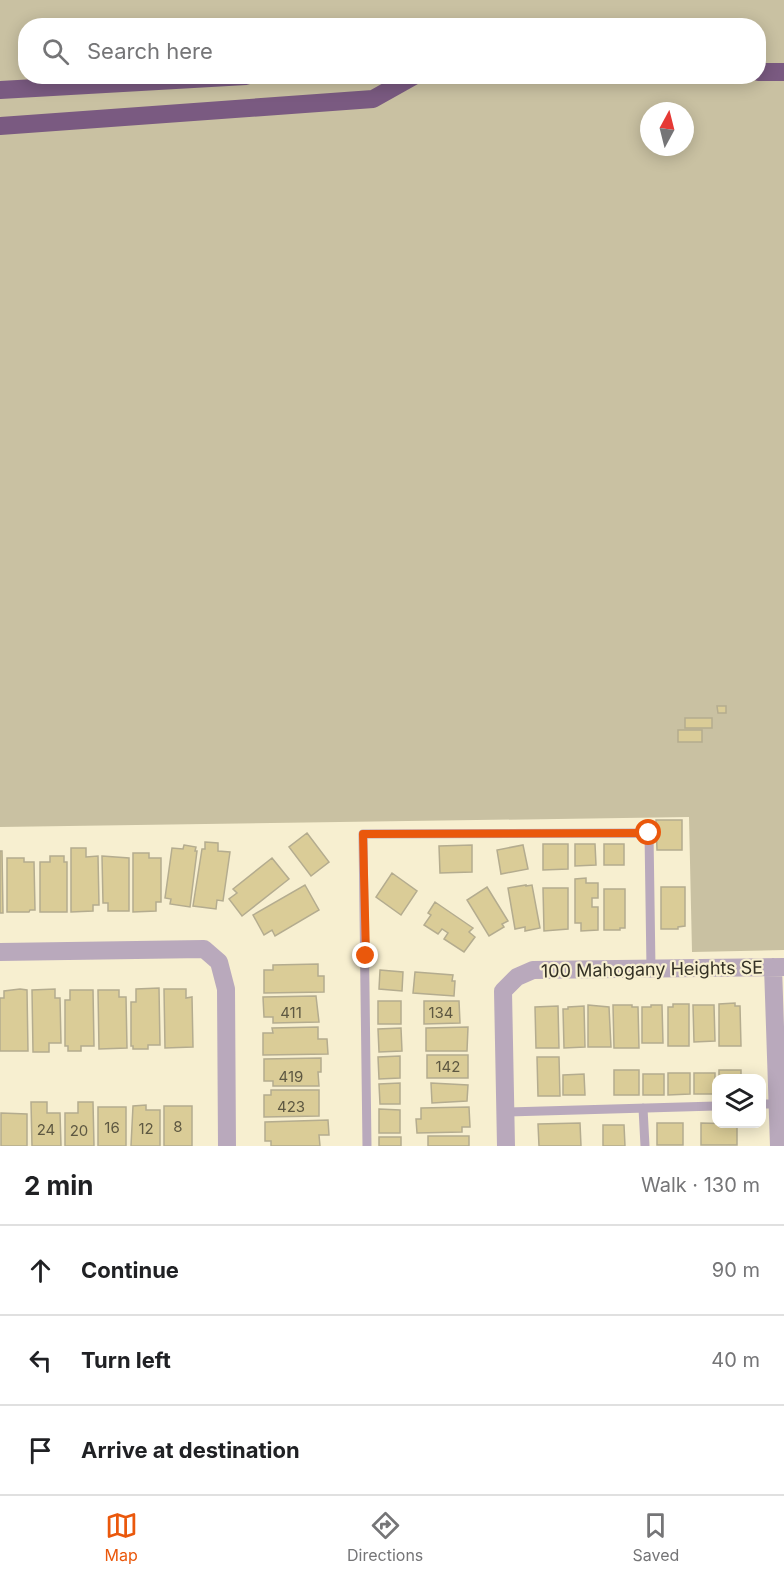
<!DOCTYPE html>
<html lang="en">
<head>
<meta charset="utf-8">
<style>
  body { margin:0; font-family:Inter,sans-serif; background:#f2f2f2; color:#202124 }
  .controls { position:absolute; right:18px; bottom:18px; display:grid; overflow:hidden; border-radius:12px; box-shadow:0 3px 15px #0003 }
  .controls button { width:54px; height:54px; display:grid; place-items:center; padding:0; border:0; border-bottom:2px solid #e0e0e0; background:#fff; color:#202124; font:30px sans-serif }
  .compass { position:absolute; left:640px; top:102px; width:54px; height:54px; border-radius:50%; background:#fff; box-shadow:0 3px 15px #0003; rotate:7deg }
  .stop { position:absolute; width:18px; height:18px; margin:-14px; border:4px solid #ea580c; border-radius:50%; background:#fff }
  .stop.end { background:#ea580c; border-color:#fff; box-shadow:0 2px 6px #0008 }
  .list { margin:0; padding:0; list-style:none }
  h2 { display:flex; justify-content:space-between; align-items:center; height:78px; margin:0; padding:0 24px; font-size:26px }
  h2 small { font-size:20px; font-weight:400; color:#757577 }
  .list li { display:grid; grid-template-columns:39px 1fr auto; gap:18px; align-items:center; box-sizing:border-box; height:90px; padding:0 24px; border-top:2px solid #e0e0e0 }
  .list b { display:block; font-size:22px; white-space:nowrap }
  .list em { font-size:20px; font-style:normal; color:#757577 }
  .icon { flex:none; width:33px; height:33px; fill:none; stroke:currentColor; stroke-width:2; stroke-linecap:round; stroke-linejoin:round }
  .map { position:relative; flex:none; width:784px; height:1146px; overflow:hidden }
  .search { position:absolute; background:#fff; box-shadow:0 3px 15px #0003; left:18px; right:18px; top:18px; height:66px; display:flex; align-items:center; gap:15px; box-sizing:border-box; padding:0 21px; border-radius:24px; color:#757577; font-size:22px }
  .sheet { height:348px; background:#fff }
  nav { display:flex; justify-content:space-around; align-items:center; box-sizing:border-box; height:84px; border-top:2px solid #e0e0e0; background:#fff; font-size:16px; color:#757577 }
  nav a { display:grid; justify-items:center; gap:3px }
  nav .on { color:#ea580c }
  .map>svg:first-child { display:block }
  .green { fill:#c9c1a2; fill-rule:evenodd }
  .building { fill:#dacc97; stroke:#b4ac8f; stroke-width:1.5 }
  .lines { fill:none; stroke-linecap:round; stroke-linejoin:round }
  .service { stroke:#b9a9bc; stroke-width:9 }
  .minor { stroke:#b9a9bc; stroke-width:18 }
  .motorway { stroke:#7a5a81; stroke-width:18 }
  .route { stroke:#ea580c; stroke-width:8 }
  .labels { text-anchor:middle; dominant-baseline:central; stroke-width:4.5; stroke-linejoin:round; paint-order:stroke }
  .number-label { font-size:15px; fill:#5e5842 }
  .street-label { font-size:18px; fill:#343125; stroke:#f7efd0 }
</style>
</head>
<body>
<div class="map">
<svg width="784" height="1146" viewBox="0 0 784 1146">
  <rect width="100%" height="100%" fill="#f7efd0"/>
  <path class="green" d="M0,0H784V950L692,952L689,817L0,827ZM26,26H758V76H26ZM649,111H685V147H649Z"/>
  <path class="building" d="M717,706H726V713H718Z
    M685,718H712V728H685Z
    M678,730H702V742H678Z
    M656,820H682V850H657Z
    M307,833L329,862L311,876L289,847Z
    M205,842L218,843V851L230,852L223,901L217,900L216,909L193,906L202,849H205Z
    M543,844H568V869L543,870Z
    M575,844H595L596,865L575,866Z
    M604,844H624V865H604Z
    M184,845L196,847L195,851H197L190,907L170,904L171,899L165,898L172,848L183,849Z
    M472,845V872L440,873L439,846Z
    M523,845L528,869L501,874L497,850Z
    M71,848H86V857L98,856L99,905H93V911L71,912Z
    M0,851H2L3,913H0Z
    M133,853H149V858H161V902H156V911L133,912Z
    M50,856H64V862H67V912H40V862H50Z
    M102,856L129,858V911H108V903H103Z
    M7,858H24V862H34L35,910H30L29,912H7Z
    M272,858L289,879L242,916L229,899L237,893L233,889Z
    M392,873L417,891L401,915L376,897Z
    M586,878V883H598V898H592V907H598V930L581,931V923H575V879Z
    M305,885L319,910L275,936L272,930L264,935L253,915Z
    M526,885V886L532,885L540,928L525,931V927L515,929L508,888Z
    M487,887L508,921L502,924L504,927L489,936L467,900Z
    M661,887H685V926L678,927V929H661Z
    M543,888H568V929L544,931Z
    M604,889H625V928H620V930H604Z
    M435,902L473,928L469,932L475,937L464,952L444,939L448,933L442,929L438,934L424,925L431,915L428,913Z
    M318,964V976H324V992L264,993V970H273V965Z
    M380,970L403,972L402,991L379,989Z
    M415,972L453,975L452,981H455L454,996L413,993Z
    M159,988L160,1045H148V1049H133V1046H131V1002H136V989Z
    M20,989L27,990L28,1051H0V998H4V991Z
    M55,989V998H60L61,1043H49V1052H33L32,990Z
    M164,989H186V998L192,997L193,1047L165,1048Z
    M70,990H93L94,1046H81V1051H68V1046H65V1000H70Z
    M98,990H119V997H126L127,1048L99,1049Z
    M316,996L319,1022L273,1023V1017H264L263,997Z
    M378,1001H401V1024H378Z
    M424,1001H459L460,1023L424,1024Z
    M735,1003V1006H740L741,1046H719V1004Z
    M673,1004H689V1046H668V1007H673Z
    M588,1005L609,1007L611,1047H588Z
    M613,1005H632V1007H638L639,1048H614Z
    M651,1005H662L663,1043H642V1007H651Z
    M693,1005H714L715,1041L694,1042Z
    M558,1006L559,1048H536L535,1007Z
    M584,1006L585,1047L564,1048L563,1009H568V1007Z
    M318,1027V1039H327L328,1054L263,1055V1033H273L272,1028Z
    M468,1027L467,1051H426V1028Z
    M401,1028L402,1051L379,1052L378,1029Z
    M427,1055H468V1078H427Z
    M400,1056V1078L379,1079L378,1057Z
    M537,1057H559L560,1096H538Z
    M321,1058V1072H318L319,1086H273V1081H264V1059Z
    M614,1070H639V1095H614Z
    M719,1070H741V1078H719Z
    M668,1073H690V1094L668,1095Z
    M694,1073H715V1094H694Z
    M584,1074L585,1095H563V1075Z
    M643,1074H664V1095H643Z
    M400,1083V1104H380L379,1084Z
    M431,1083L468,1085L467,1101L432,1103Z
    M271,1090H319V1116L264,1117V1095H271Z
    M31,1102H47V1113H60L61,1146H32Z
    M78,1102H93L94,1146H65V1113H78Z
    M146,1105V1110H160V1146H131L133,1106Z
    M164,1106H192V1146H164Z
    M98,1107H126V1146H98Z
    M469,1107L470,1127H462V1132L417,1133L416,1119H421V1108Z
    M379,1109L400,1110V1133H379Z
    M1,1113L27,1114V1146H1Z
    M328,1120L329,1135H319L320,1146H271V1141H265V1122Z
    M580,1123L581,1146H539L538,1124Z
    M657,1123H683V1145H657Z
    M701,1123L737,1124V1145H701Z
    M603,1125H624L625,1146H603Z
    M428,1136H469V1146H428Z
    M379,1137H401V1146H379Z"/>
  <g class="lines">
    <path class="service" d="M762,1104H778
      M643,1108L645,1146
      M505,1112L716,1106
      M367,1146L363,834L649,833L651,969"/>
    <path class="minor" d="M0,952L204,949L219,962L226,989L227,1146
      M773,967L779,1146
      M506,1146L503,991L517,977L533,970L784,967"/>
    <path class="motorway" d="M758,72H784
      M0,90L246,76
      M0,126L373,99L414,76"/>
  </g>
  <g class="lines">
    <path class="route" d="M366,956L363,834L649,833"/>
  </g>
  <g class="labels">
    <g class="number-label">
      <text x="291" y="1012">411</text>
      <text x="441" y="1012">134</text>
      <text x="448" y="1066">142</text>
      <text x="291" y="1076">419</text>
      <text x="291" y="1106">423</text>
      <text x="178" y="1126">8</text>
      <text x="112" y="1127">16</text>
      <text x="146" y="1128">12</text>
      <text x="46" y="1129">24</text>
      <text x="79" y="1130">20</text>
    </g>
    <g class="street-label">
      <text transform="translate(652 969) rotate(-1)">100 Mahogany Heights SE</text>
    </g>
  </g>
</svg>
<div class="controls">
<button><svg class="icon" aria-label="layers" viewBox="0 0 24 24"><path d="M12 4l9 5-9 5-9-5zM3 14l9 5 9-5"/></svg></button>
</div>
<svg class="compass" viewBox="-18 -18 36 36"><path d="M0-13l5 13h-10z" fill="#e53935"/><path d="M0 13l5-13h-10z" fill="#757577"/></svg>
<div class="stop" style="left:649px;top:833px"></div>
<div class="stop end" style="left:366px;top:956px"></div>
<div class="search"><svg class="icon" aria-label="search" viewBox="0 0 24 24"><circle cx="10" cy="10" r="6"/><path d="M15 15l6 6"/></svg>Search here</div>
</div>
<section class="sheet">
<h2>2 min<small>Walk · 130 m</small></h2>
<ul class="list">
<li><svg class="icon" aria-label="ahead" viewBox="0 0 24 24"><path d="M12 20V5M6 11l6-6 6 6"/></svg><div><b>Continue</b></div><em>90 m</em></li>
<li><svg class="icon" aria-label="left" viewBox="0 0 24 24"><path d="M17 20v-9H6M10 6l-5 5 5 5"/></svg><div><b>Turn left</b></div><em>40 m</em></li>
<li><svg class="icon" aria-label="arrive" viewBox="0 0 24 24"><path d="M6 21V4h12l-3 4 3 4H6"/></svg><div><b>Arrive at destination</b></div></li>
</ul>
</section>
<nav>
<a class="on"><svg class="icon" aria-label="map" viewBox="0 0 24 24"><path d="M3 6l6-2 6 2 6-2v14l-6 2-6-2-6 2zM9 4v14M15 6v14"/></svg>Map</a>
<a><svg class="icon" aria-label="directions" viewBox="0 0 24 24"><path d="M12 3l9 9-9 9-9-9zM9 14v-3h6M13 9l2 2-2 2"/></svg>Directions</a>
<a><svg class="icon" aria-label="saved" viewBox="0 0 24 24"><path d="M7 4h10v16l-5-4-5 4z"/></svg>Saved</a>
</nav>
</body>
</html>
